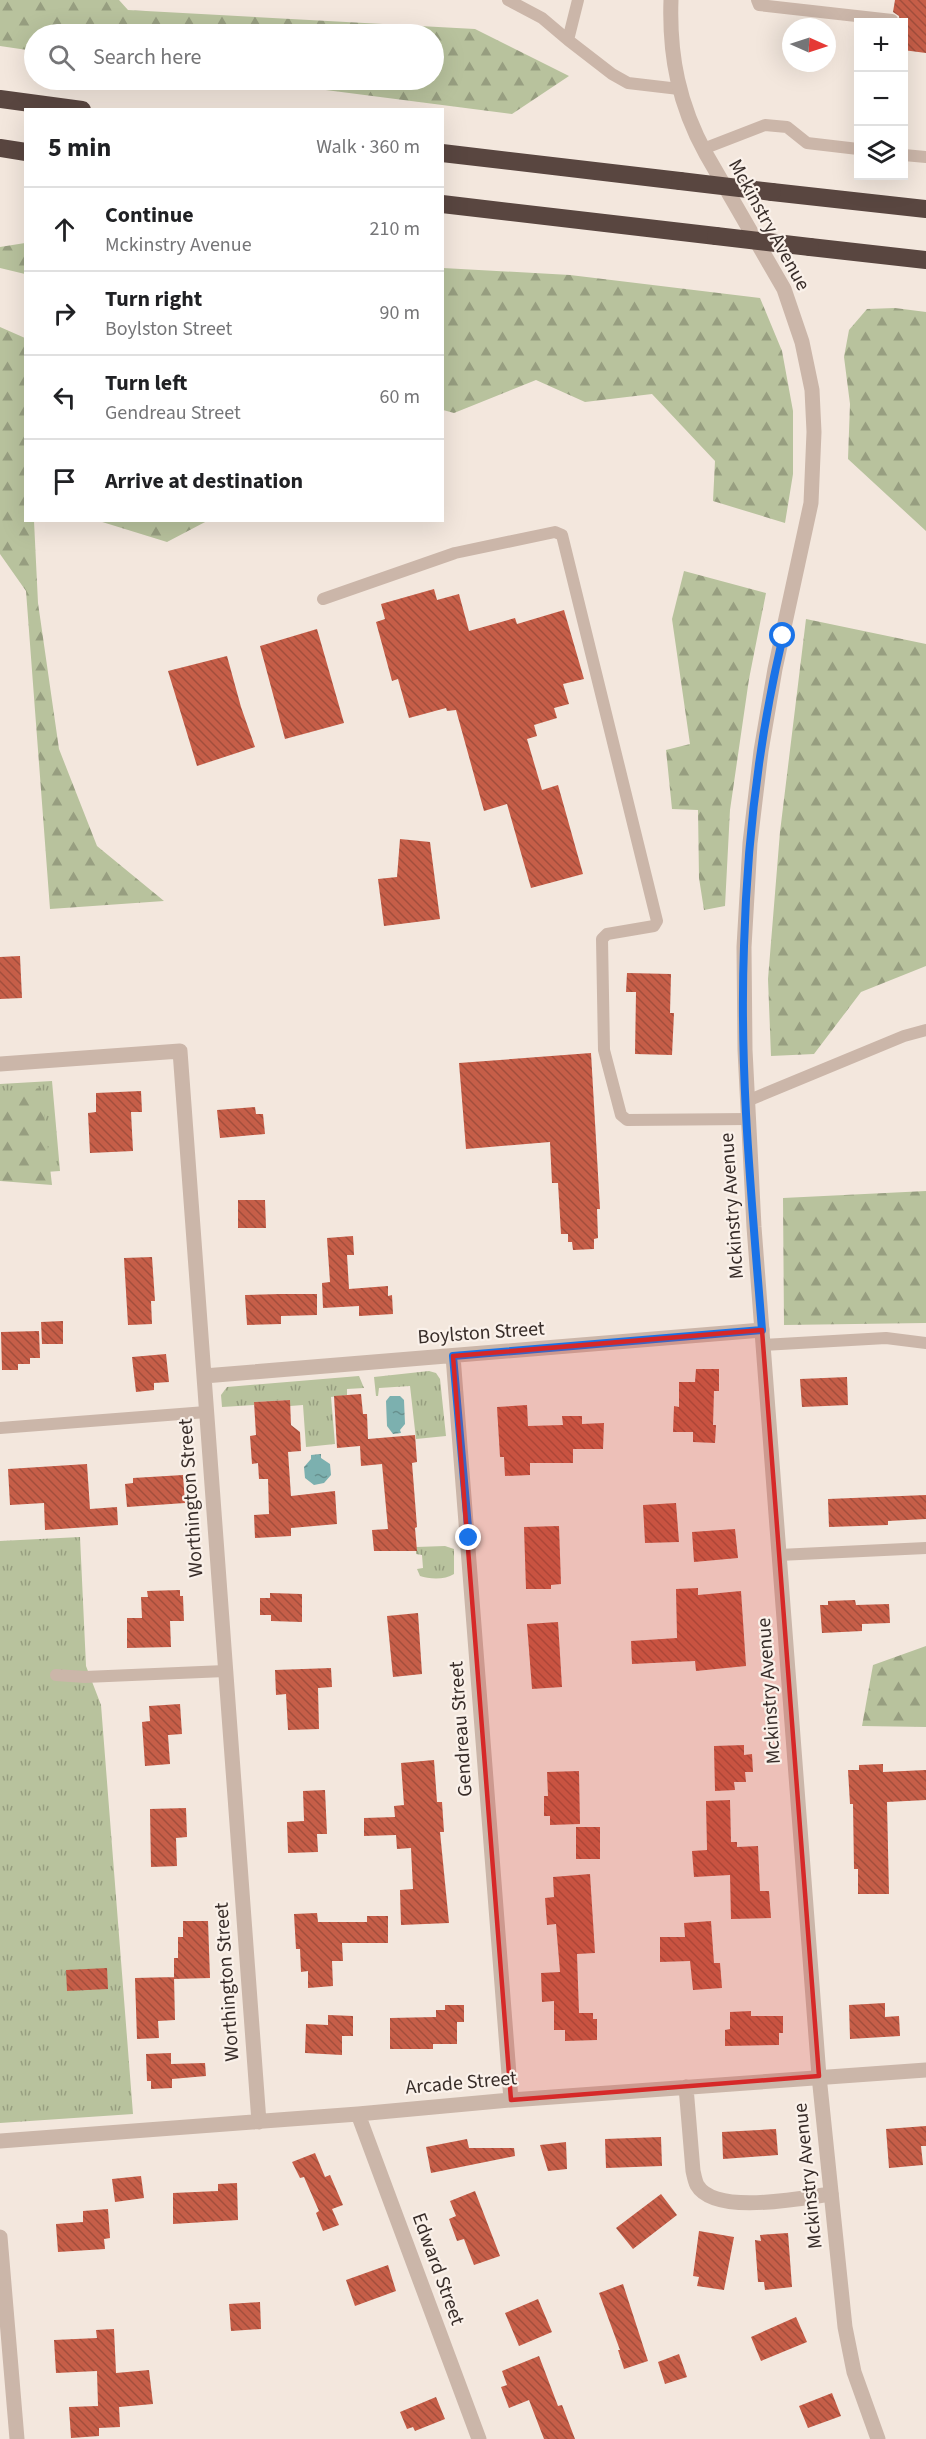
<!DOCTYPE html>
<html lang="en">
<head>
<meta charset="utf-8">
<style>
  body { margin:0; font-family:"Source Sans 3",sans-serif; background:#f6f6f6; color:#202124 }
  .controls { position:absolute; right:18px; top:18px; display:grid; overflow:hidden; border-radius:0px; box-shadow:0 6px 24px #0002 }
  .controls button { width:54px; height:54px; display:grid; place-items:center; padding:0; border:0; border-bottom:2px solid #e0e0e0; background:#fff; color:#202124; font:30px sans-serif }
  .compass { position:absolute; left:782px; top:18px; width:54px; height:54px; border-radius:50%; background:#fff; box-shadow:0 6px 24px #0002; rotate:93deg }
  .stop { position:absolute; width:18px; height:18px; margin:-14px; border:4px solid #1a73e8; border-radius:50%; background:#fff }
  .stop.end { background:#1a73e8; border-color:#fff; box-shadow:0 2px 6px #0008 }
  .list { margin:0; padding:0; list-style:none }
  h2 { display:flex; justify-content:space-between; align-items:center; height:78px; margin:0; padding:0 24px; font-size:26px }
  h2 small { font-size:20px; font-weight:400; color:#757577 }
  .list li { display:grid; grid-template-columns:39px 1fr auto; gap:18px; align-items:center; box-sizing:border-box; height:84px; padding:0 24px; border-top:2px solid #e0e0e0 }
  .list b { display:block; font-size:22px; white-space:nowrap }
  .list p { margin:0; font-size:20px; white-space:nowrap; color:#757577 }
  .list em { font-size:20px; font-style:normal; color:#757577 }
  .icon { flex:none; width:33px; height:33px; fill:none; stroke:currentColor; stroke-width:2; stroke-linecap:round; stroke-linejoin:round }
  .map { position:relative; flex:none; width:926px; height:2439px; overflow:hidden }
  .search { position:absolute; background:#fff; box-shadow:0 6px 24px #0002; left:24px; top:24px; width:420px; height:66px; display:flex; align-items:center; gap:15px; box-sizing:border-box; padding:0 21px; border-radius:33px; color:#757577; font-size:22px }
  .panel { position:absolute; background:#fff; box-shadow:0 6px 24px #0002; left:24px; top:108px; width:420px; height:414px; border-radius:0px }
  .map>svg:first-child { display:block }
  .grass { fill:url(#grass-tufts) }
  .forest { fill:url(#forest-firs) }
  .water { fill:url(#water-ripples) }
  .building { fill:url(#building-back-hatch) }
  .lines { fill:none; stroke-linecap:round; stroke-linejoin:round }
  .service { stroke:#cbb6a9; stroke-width:12 }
  .minor { stroke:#cbb6a9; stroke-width:15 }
  .tertiary { stroke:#cbb6a9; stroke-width:15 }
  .motorway { stroke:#594640; stroke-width:18 }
  .motorway-bridge { stroke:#594640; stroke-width:18 }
  .route { stroke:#1a73e8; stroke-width:8 }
  .marked { fill:#d62828; fill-opacity:0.2; stroke:#d62828; stroke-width:4.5; stroke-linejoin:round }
  .labels { text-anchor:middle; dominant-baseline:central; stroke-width:4.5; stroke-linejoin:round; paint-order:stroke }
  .street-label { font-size:20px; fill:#382d29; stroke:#faf1ea }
</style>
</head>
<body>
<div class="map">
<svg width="926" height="2439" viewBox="0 0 926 2439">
  <defs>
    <pattern id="grass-tufts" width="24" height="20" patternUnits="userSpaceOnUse" patternTransform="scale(1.5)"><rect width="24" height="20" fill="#b8c29d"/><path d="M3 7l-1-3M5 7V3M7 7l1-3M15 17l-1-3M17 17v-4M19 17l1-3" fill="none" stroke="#979e80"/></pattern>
    <pattern id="forest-firs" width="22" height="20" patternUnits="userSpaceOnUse" patternTransform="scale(1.5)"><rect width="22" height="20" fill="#b8c29d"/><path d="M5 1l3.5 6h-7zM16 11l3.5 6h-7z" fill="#979e80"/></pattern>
    <pattern id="water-ripples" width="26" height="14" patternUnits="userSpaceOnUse" patternTransform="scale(1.5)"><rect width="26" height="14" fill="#7cb0af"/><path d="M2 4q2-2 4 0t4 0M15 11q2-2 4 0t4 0" fill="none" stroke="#67908e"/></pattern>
    <pattern id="building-back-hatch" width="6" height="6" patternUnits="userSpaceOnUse" patternTransform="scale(1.5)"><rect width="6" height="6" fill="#c65e48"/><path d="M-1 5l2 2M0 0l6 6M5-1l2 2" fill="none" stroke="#a24e3c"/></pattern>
  </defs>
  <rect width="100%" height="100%" fill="#f3e7dd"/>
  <path class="grass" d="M52,1081L60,1171L0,1175V1084Z
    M429,1371L436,1373L440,1379L446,1436L416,1439L410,1386L379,1388L378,1396H376L374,1377Z
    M359,1376L364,1388L347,1389V1395L331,1397L335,1444L306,1447L303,1405L290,1406V1400L254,1402V1405L222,1407L221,1395L227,1387Z
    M80,1537L86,1666L101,1705L133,2114L0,2123V1541Z
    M445,1546L454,1549V1574C445,1580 429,1579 420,1576L417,1569L423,1568L422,1555L416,1554V1547Z"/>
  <path class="forest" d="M0,0H119L128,10L475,29L569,76L512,114L249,80H434V34H34V51L0,46Z
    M25,243V274L0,268V247Z
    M443,268L570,275L760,298L782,351L793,411V474L785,523L713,501L715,461L652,394L585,402L536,380L454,413L443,410Z
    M895,308L926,312V531L848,459L850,404L844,357L849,330L867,309Z
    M0,327L25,338L26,520L34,521L38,603L59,749L97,846L164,901L50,909L26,591L0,554Z
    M99,521L207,520V521L167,542Z
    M684,571L766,593L749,679L730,810L725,906L704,910L699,878L698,810L672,809L666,750L690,744L672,619Z
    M806,619L926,644V966L861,992L814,1054L771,1056L768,979L780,832Z
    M41,1088L52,1185L0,1181V1092Z
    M926,1191V1323L784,1325L783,1198Z
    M926,1646V1727L862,1726L873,1665Z"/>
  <path class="water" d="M390,1396H400L404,1400L405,1424L400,1430L401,1433L393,1434L387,1426L386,1401Z
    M321,1454V1458L330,1464L331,1475L324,1483L314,1485L305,1478L304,1467L311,1459V1455Z"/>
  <path class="building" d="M895,0H926V53L903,50V22H900L899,16L893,12Z
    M434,589L437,600L459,594L469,631L515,618L517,624L564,610L584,679L563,684L569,704L554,708L557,718L534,725L537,736L527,739L542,790L558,785L583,874L531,888L507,804L484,811L456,710L447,711L446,708L409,718L398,679L392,681L376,622L385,619L381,604Z
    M317,629L344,723L285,739L260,646Z
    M227,656L241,707L255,747L197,766L168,671Z
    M400,839L430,842L440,919L384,926L378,879L397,877Z
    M20,956L22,998L0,999V957Z
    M627,973L671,974L670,1013H674L672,1055L635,1054L636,992H626Z
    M591,1053L600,1209H597L598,1238L594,1239V1249L573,1250L572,1242H568V1234H561L558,1183H552L550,1142L466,1149L459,1063Z
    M141,1091L142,1112H131L133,1151L90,1153L88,1113L96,1112V1093Z
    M255,1107L256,1114H263L265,1134L220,1138L217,1110Z
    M238,1200H265L266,1228H238Z
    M353,1236L354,1255H347L349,1289L388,1286V1296L392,1295L393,1314L359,1316V1306L323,1308L322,1283L330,1282L327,1238Z
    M152,1257L155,1301H151L152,1324L128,1325L124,1258Z
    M280,1294H317V1315L281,1316V1324L247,1325L245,1295Z
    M63,1321V1344H42L41,1322Z
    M39,1331L40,1358H30V1364H18V1370H2L1,1332Z
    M166,1354L169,1382L154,1383V1390L136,1392L132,1357Z
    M696,1369H719V1391H714L713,1425H716L715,1443L693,1442V1432H673L674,1406L679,1407V1382H695Z
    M847,1377L848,1405L802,1407L800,1379Z
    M361,1394L363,1414H367L368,1439L415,1435L417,1462L412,1463L417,1527L415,1528L417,1551H374L372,1530L388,1529L382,1464L361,1466L360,1446L337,1448L334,1396Z
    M290,1400L291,1425L300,1432L301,1451L288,1452L291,1496L335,1491L337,1524L291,1528V1536L255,1538L254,1515L269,1514L268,1479H259L258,1463L252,1464L250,1436L256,1435L254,1402Z
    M527,1405L528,1426L563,1425L562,1416H582V1424L604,1423L603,1449H573V1463H530V1475L505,1476L504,1457H500L497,1407Z
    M87,1464L90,1509L117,1507L118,1525L45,1530L44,1503L10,1505L8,1469Z
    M183,1475L185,1503L127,1507L125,1484L133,1483V1478Z
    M926,1495V1519L888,1521V1525L829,1527L828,1499Z
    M676,1503L679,1542L645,1543L643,1505Z
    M559,1526L561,1584L551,1585V1589H526L524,1527Z
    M735,1529L738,1558L694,1562L692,1532Z
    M698,1588V1595L741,1591L746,1666L696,1671L695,1661L632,1664L631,1641L677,1638L676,1589Z
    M180,1590V1596H183L184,1621H170L171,1647L127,1648V1618H142L141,1597H148L147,1591Z
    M270,1593L302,1594V1622L271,1621V1615H260V1598H270Z
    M855,1600L856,1605L889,1604L890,1623L862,1624V1631L822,1633L820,1605H828V1601Z
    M418,1613L422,1674L393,1677L387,1616Z
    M558,1622L562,1687L532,1689L527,1624Z
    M331,1668L332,1687L318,1688L319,1729L288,1730L286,1694L276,1695L275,1670Z
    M180,1704L182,1734L168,1735L170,1764L145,1766L142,1722L150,1721L149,1706Z
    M744,1745V1755L752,1754L753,1772H745L746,1782H734L735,1790L715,1791L714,1746Z
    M434,1760L437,1802H442L444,1832H440L449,1923L401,1925L400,1890L413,1889L411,1848L397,1849L396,1835L364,1836V1818L395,1817L394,1806L404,1805L401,1763Z
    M883,1764V1772L926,1770V1800L887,1802L889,1894H858V1869H854L853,1804H850L848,1770H859V1765Z
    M579,1771L580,1824L550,1825V1816H544V1796H548L547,1772Z
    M325,1790L327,1834H317L318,1852L288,1853L287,1822L304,1821L303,1791Z
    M730,1800L731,1842H737V1847L758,1846L760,1891H769L771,1918L731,1919L730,1875L694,1877L692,1851L707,1850L706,1801Z
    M186,1808L187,1837L176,1838L177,1866L151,1867L150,1809Z
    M576,1827H600V1859H576Z
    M590,1874L595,1953L577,1954L579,2013H593V2019H597V2040L565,2041V2030H554V2001L542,2002L541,1973L560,1972L556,1924L547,1925L545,1898L554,1897L553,1877Z
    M317,1913L318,1922H367V1916H388V1943H342L343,1961H332L333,1986L308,1988V1971L301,1972L300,1949H296L294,1914Z
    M183,1921H208L210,1978L174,1979V1958H178V1937H183Z
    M711,1921L714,1963H720L722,1988L693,1990L690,1961L660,1962V1937H685L684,1923Z
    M107,1968L108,1989L67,1991L66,1970Z
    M174,1977L175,2020L158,2021L159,2038L137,2039L135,1978Z
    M885,2003V2017L899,2016L900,2036L850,2039L849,2005Z
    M445,2005H464V2022H457V2044H433V2049H390V2018L436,2017V2010H445Z
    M751,2011V2016H783V2033H779V2045L725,2046V2030L730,2029V2012Z
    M328,2015L353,2016V2036H342V2055L305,2053L306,2024L328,2025Z
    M171,2053V2064L205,2063L206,2076L172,2079V2088L151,2089V2081H147L146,2054Z
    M926,2126V2146H921L923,2165L889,2168L886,2129Z
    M776,2129L778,2155L723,2159L722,2132Z
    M661,2137L662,2166L606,2168L605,2139Z
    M467,2139L469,2148H514L515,2156L431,2173L426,2147Z
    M566,2142L567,2169L548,2171L540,2145Z
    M315,2153L325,2177L330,2175L343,2205L332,2209L339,2225L323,2231L316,2213L319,2211L304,2177L300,2178L292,2162Z
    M141,2176L144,2198L115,2202L112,2179Z
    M237,2183L238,2220L173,2224V2193L218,2191V2184Z
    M475,2191L500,2256L474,2265L464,2239L457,2241L449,2219L456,2216L450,2201Z
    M661,2194L677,2215L633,2249L616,2228Z
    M108,2209L110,2238L104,2239L105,2249L58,2252L56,2224L83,2222V2211Z
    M699,2231L734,2237L724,2290L697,2286L699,2277L693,2276Z
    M788,2233L792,2287L765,2290L764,2282H758L755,2240L761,2241L760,2235Z
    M388,2265L396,2291L355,2306L346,2280Z
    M623,2284L648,2361L624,2369L618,2350H620L599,2293Z
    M538,2299L552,2332L519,2346L505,2313Z
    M260,2302L261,2329L231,2331L229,2304Z
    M796,2317L807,2342L761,2361L751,2337Z
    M114,2329L116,2373L149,2370L153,2404L119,2407L120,2427L99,2428V2436L71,2438L69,2407L98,2406L97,2371L56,2373L54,2340L97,2338L96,2330Z
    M679,2354L687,2377L665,2384L658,2362Z
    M539,2356L558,2406L562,2405L575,2439H544L529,2400L509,2408L501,2387L507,2385L502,2371Z
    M832,2393L841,2416L808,2428L799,2406Z
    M436,2397L445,2419L415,2431L413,2427L407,2429L400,2412Z"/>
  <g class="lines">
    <path class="service" d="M508,0L542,18L568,40L578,0
      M757,0L759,5L892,20
      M568,40L612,74L628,83L679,89
      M703,149L765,125L787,127L807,143L858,149
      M904,155L926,157
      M323,599L455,553L555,532L562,535L657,921L654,926L607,934L602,939L604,1050L621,1115L627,1120L748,1119
      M747,1101L904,1036L926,1030
      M763,1345L886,1338L926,1343
      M0,1428L206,1412
      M779,1555L926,1548
      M56,1675L85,1677L225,1671"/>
    <path class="minor" d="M0,1064L180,1051L259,2122
      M453,1356L511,2100
      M204,1376L762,1330
      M686,2087L693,2171C694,2175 695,2181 697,2185C715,2216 801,2198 831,2194
      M358,2114L479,2439
      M0,2141L358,2114L511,2100L926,2070
      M0,2237L17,2439"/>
    <path class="tertiary" d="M671,0C669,56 679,105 706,154L784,289L802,342L812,390L814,432L811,503L775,669L761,751L750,843L744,947L745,1050L754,1227L819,2076L845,2327L854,2372L878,2439"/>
    <path class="motorway" d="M0,99L82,110
      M0,148L26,152
      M442,153L680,181
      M772,192L926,209
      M442,204L716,236
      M810,247L926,260"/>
    <path class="motorway-bridge" d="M680,181L772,192
      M716,236L810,247"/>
  </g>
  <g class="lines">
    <path class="route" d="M469,1538L453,1356L762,1330C752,1203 739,1073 744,946C747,842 759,737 783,636"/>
  </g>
  <path class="marked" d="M762,1330L819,2076L511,2100L453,1356Z"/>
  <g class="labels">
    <g class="street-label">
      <text transform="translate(769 225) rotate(61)">Mckinstry Avenue</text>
      <text transform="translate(732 1206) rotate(-94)">Mckinstry Avenue</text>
      <text transform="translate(481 1333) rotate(-4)">Boylston Street</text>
      <text transform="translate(191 1498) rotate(-94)">Worthington Street</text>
      <text transform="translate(769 1691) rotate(-94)">Mckinstry Avenue</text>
      <text transform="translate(461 1729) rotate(-94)">Gendreau Street</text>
      <text transform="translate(227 1982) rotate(-94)">Worthington Street</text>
      <text transform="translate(461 2083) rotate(-5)">Arcade Street</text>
      <text transform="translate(808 2176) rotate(-96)">Mckinstry Avenue</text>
      <text transform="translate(438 2269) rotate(70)">Edward Street</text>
    </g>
  </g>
</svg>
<div class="controls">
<button>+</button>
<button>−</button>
<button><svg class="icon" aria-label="layers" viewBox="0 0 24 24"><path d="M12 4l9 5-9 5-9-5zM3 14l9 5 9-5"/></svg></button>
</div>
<svg class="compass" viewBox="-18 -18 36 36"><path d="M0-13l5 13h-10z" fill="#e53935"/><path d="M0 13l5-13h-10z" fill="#757577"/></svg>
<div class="stop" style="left:783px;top:636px"></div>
<div class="stop end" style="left:469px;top:1538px"></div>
<div class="search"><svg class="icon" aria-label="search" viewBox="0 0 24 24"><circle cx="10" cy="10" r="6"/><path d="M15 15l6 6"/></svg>Search here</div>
<section class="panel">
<h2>5 min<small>Walk · 360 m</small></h2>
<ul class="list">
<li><svg class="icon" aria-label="ahead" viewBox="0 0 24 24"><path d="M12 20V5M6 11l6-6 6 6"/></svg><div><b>Continue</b><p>Mckinstry Avenue</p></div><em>210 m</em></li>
<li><svg class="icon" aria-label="right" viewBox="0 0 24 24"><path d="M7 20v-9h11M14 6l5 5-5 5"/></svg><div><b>Turn right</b><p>Boylston Street</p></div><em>90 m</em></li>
<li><svg class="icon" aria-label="left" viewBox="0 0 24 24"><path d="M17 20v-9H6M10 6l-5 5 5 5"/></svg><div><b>Turn left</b><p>Gendreau Street</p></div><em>60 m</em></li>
<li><svg class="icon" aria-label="arrive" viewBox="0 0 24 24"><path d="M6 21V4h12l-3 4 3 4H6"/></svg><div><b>Arrive at destination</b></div></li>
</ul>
</section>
</div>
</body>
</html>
